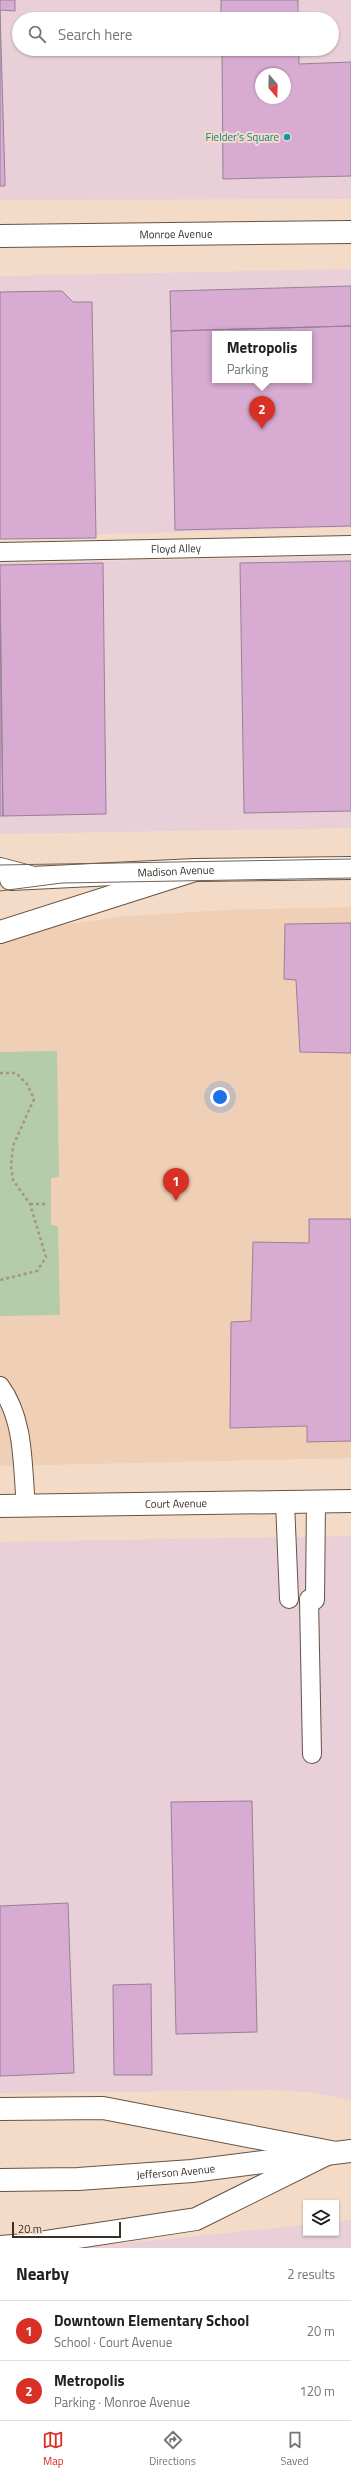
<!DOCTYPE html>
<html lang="en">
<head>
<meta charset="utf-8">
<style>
  body { margin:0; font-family:"Titillium Web",sans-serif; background:#f2f2f2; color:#202124 }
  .controls { position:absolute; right:12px; bottom:12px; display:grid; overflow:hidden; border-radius:0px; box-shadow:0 1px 3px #0004 }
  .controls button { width:36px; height:36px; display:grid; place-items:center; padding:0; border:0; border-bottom:1px solid #e0e0e0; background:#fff; color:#202124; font:20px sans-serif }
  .compass { position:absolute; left:255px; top:68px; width:36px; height:36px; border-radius:50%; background:#fff; box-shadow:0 1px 3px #0004; rotate:161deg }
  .scale { position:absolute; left:12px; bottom:10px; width:109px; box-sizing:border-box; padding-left:4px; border:2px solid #382f27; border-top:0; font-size:11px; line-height:14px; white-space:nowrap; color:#382f27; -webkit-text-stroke:3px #f4dbc8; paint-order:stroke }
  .you { position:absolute; left:220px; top:1097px; width:14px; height:14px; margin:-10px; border:3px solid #fff; border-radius:50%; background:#1a73e8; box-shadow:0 0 0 6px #1a73e833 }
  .badge { display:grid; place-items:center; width:26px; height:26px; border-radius:50%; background:#d93025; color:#fff; font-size:13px; font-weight:700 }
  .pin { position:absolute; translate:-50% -33px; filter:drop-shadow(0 1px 2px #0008) }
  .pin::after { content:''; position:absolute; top:21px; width:14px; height:12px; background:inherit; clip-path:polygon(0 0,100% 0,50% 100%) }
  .popup { position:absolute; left:212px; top:331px; width:100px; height:52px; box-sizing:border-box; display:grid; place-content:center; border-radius:0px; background:#fff; filter:drop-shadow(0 1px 3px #0005); font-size:13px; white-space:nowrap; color:#757577 }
  .popup b { font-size:15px; color:#202124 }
  .popup::after { content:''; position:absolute; left:50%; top:100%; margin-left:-8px; border:8px solid transparent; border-top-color:#fff }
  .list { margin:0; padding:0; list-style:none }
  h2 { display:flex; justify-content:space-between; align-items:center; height:52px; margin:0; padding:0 16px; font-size:17px }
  h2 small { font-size:13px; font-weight:400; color:#757577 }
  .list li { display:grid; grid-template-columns:26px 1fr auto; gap:12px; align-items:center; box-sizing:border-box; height:60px; padding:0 16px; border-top:1px solid #e0e0e0 }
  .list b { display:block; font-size:15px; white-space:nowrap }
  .list p { margin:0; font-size:13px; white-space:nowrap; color:#757577 }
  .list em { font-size:13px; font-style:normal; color:#757577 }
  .icon { flex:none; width:22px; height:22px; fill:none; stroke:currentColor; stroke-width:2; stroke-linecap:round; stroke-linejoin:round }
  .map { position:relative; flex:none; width:351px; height:2248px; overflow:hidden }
  .search { position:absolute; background:#fff; box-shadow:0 1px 3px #0004; left:12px; right:12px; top:12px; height:44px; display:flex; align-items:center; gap:10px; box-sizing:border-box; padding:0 14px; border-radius:22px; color:#757577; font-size:15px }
  .sheet { height:172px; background:#fff }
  nav { display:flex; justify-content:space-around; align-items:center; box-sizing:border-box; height:56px; border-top:1px solid #e0e0e0; background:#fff; font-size:11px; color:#757577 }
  nav a { display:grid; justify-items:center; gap:2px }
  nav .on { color:#d93025 }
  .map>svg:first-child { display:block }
  .commercial { fill:#e8cfd8; fill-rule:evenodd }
  .built { fill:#efd0b7 }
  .green { fill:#b5ccaa }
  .building { fill:#d7abd2; stroke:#978194; fill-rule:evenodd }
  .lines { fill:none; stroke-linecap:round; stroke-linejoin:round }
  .lane-casing { stroke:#675342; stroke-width:20 }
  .street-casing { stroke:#675342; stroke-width:24 }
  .secondary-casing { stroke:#675342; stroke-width:24 }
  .primary-casing { stroke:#675342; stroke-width:24 }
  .path { stroke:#a59384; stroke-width:2.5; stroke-dasharray:3 3; stroke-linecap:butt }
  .lane { stroke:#fff; stroke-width:18 }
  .street { stroke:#fff; stroke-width:22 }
  .secondary { stroke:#fff; stroke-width:22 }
  .primary { stroke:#fff; stroke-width:22 }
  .tram { stroke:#706257; stroke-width:1 }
  .culture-dot { fill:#0f9aa8; stroke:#f4dbc8; stroke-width:1.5 }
  .labels { text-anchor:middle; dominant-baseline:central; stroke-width:4; stroke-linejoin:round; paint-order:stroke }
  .culture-label { font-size:11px; fill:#0d838f; stroke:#f4dbc8; text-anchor:end }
  .street-label { font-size:11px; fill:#382f27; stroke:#f4dbc8 }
</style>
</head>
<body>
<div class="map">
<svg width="351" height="2248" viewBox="0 0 351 2248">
  <rect width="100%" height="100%" fill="#f4dbc8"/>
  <path class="commercial" d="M0,0H351V199L0,200ZM19,19H332V49H19ZM261,74H285V98H261Z
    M351,269V527L0,537V276ZM215,334H309V380H215Z
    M351,556V828L0,834V563Z
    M351,1536V2100L309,2092L271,2090L0,2093V1542Z
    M351,2220V2248H78L306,2225V2233H336V2222Z"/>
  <path class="built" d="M351,907V1458L0,1466V943L56,926L127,916L226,910Z"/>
  <path class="green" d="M57,1051L59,1177L51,1178V1225L58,1226L60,1315L0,1316V1052Z"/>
  <path class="building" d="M0,0H15V11L0,10L5,181V186H0Z
    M221,0H298V19H221Z
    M222,49H299V64L351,62V176L223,179ZM261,74H285V98H261Z
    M351,286V326L171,331L170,291Z
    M62,291L73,302H92L96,538L0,539V292Z
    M351,326V526L175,530L171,331ZM215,334H309V380H215Z
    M351,561V811L244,813L240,563Z
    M103,563L106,814L3,816L0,565Z
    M0,620L3,816H0Z
    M351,923V1053L300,1052L296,980L284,979L285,924Z
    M309,1219H351V1441L307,1442V1426L230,1428L231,1322L251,1321L253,1242L309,1243Z
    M252,1801L257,2032L176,2034L171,1802Z
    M68,1903L74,2073L0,2076V1906Z
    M151,1984L152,2075H114L113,1985Z"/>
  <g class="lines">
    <defs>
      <g id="lane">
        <path id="s1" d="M0,552L351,545"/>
        <path d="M0,1386C25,1420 22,1465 26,1506"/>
        <path d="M285,1502L289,1599"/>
        <path d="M309,1599L312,1754"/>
        <path d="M315,1600L316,1501"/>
      </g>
      <g id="street">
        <path id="s2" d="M0,236L351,232"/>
        <path id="s3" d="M0,1506L351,1501"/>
      </g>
      <g id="secondary">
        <path id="s4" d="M11,879L195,870L351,868"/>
        <path id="s5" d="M0,2180L78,2179L192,2171L351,2151"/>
      </g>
      <path id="primary" d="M0,869L30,877
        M0,932L195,870
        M0,2109L103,2108L331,2152
        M0,2247L25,2245L196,2219L331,2152"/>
    </defs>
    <use href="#lane" class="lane-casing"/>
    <use href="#street" class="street-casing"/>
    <use href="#secondary" class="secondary-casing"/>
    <use href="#primary" class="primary-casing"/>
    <path class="path" d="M0,1073H16L27,1084L34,1099L13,1146L11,1166L13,1180L30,1204L46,1257L37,1271L0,1280
      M30,1204H48"/>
    <use href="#lane" class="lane"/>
    <use href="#street" class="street"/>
    <use href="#secondary" class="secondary"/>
    <use href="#primary" class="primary"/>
    <path class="tram" d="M0,865L351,859
      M0,891L62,883L351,878"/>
  </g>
  <circle class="culture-dot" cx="287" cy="137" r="4"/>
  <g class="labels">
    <g class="culture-label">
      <text x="279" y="137">Fielder's Square</text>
    </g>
    <g class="street-label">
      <text stroke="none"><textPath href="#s2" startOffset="176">Monroe Avenue</textPath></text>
      <text stroke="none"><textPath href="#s1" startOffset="176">Floyd Alley</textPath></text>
      <text stroke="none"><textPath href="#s4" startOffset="165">Madison Avenue</textPath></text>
      <text stroke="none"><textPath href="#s3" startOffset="176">Court Avenue</textPath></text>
      <text stroke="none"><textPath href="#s5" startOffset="176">Jefferson Avenue</textPath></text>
    </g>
  </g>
</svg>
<div class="controls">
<button><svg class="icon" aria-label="layers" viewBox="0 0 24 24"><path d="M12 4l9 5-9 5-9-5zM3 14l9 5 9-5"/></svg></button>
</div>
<svg class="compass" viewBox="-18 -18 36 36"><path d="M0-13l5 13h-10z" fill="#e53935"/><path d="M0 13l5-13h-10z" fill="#757577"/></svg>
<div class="scale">20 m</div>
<div class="you"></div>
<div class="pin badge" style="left:176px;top:1201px">1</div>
<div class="pin badge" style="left:262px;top:429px">2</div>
<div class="popup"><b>Metropolis</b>Parking</div>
<div class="search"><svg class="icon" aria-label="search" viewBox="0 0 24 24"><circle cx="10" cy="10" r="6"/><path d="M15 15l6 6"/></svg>Search here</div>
</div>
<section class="sheet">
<h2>Nearby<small>2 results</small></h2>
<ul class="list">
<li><span class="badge">1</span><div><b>Downtown Elementary School</b><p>School · Court Avenue</p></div><em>20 m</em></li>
<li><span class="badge">2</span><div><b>Metropolis</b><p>Parking · Monroe Avenue</p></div><em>120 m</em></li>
</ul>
</section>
<nav>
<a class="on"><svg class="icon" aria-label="map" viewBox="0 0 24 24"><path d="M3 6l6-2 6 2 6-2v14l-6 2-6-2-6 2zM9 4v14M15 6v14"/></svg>Map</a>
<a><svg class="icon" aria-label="directions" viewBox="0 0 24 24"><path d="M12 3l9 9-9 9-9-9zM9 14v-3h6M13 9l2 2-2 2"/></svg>Directions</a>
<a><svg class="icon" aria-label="saved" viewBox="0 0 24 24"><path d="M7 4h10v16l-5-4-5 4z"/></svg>Saved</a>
</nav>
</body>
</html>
